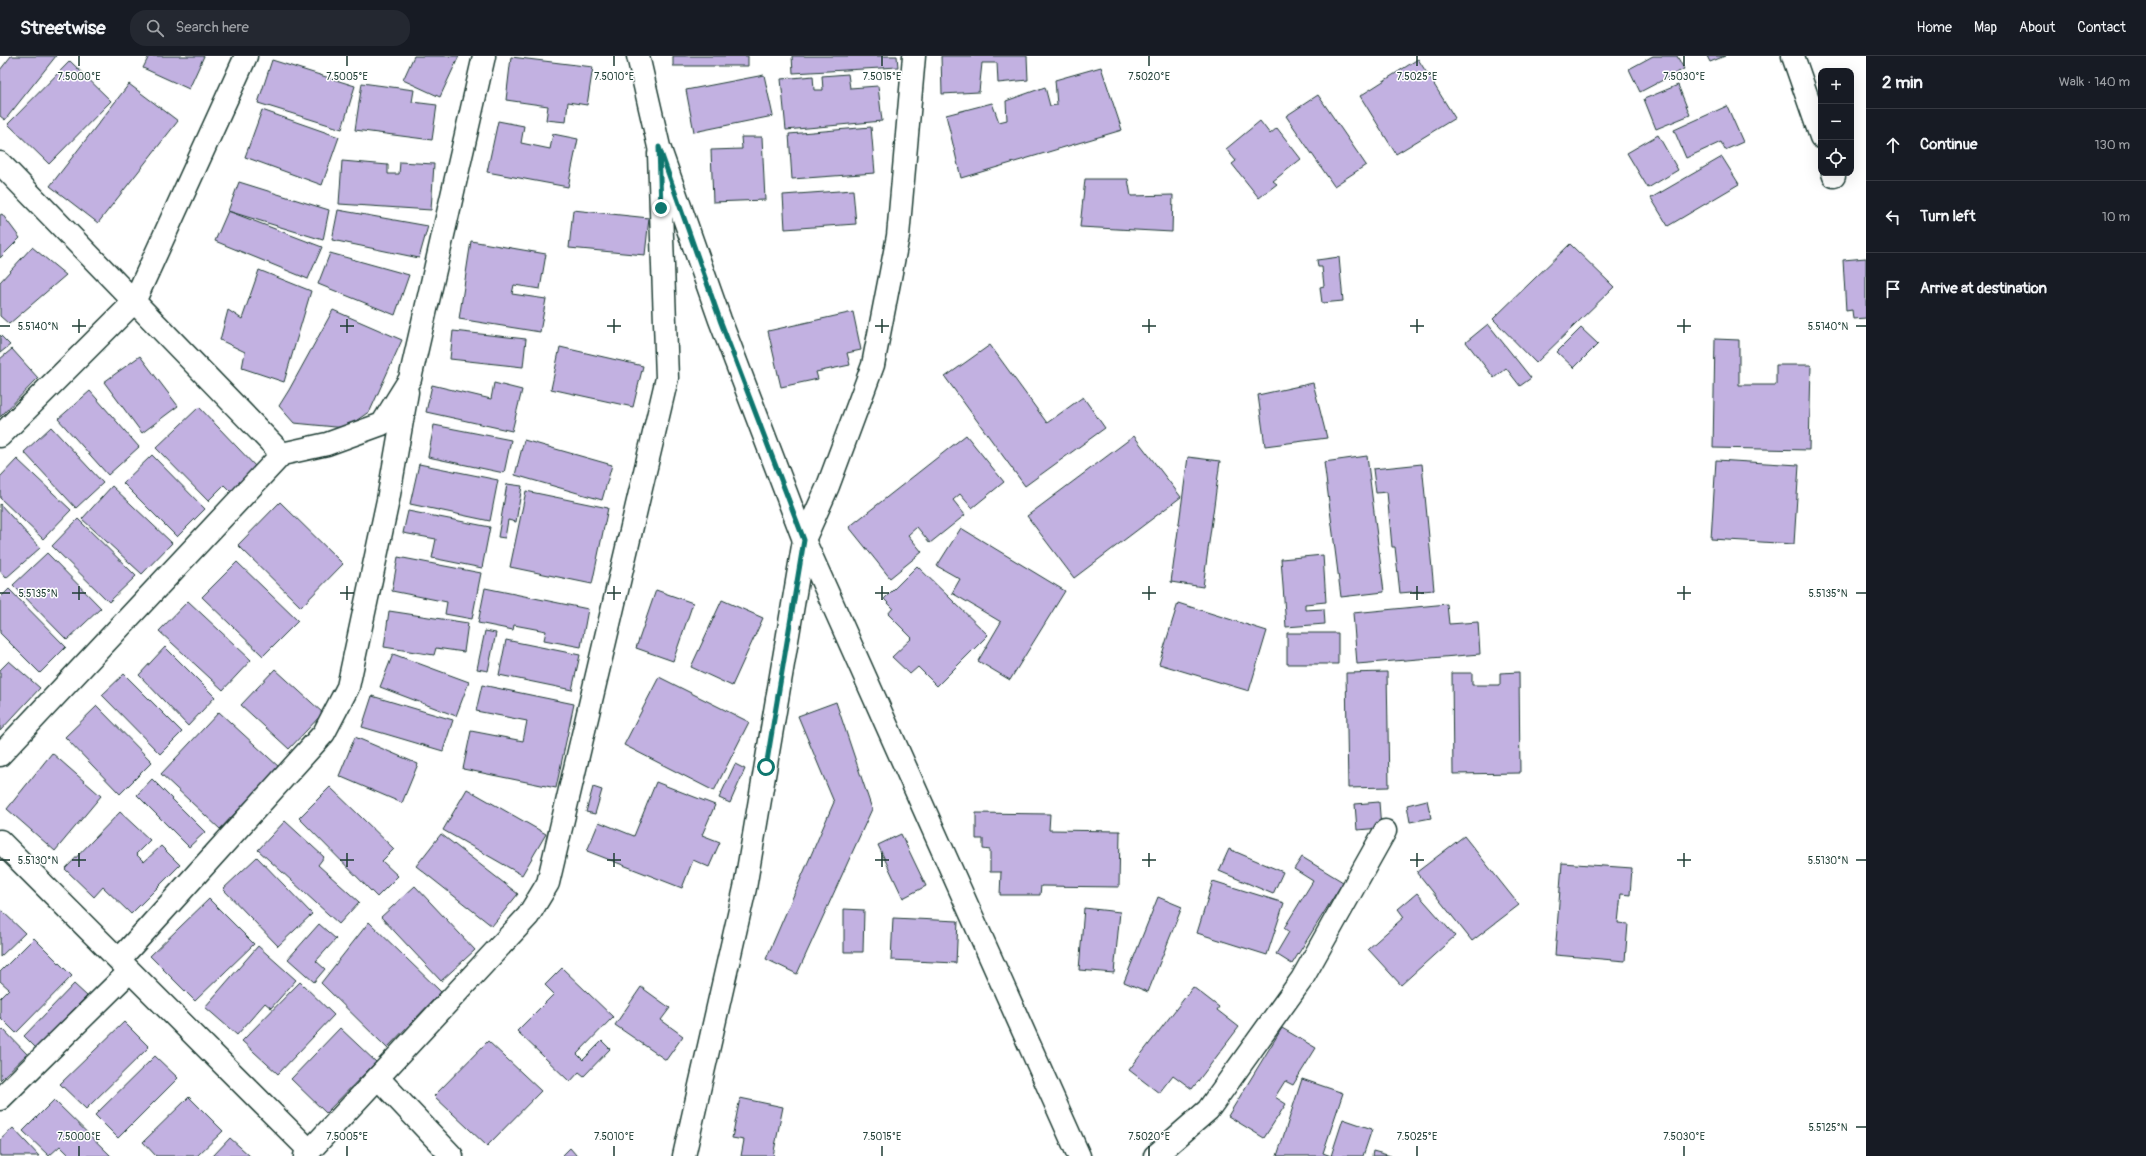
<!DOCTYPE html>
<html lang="en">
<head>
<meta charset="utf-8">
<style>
  body { margin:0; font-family:Pangolin,sans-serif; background:#242831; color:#f1f3f6 }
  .controls { position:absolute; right:12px; top:12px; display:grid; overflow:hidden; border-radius:8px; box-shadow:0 4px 16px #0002 }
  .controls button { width:36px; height:36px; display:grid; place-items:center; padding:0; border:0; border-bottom:1px solid #363941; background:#171b24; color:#f1f3f6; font:20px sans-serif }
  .stop { position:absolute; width:12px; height:12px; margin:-9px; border:3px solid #0f766e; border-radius:50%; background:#fff }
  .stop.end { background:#0f766e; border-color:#fff; box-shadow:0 1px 4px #0008 }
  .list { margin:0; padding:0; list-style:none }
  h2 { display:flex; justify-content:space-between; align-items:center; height:52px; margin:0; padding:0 16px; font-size:17px }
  h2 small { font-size:13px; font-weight:400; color:#9ea1a6 }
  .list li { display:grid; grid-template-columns:26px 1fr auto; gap:12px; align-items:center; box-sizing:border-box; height:72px; padding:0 16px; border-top:1px solid #363941 }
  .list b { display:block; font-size:15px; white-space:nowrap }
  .list em { font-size:13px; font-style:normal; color:#9ea1a6 }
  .icon { flex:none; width:22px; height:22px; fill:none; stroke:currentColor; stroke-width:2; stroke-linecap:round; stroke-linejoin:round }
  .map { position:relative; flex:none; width:1866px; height:1100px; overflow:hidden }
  header { display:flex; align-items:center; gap:24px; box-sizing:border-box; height:56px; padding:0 20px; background:#171b24; border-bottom:1px solid #363941 }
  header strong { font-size:19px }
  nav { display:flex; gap:22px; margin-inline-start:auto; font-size:14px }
  .search { width:280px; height:36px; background:#242831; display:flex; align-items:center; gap:10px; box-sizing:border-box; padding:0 14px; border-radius:16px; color:#9ea1a6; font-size:15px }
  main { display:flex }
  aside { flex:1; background:#171b24 }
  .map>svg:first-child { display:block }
  .building { fill:#c2b1e1; stroke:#1f3d34 }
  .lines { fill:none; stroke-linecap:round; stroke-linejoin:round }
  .minor-casing { stroke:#1f3d34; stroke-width:25 }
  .tertiary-casing { stroke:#1f3d34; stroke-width:25 }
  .minor { stroke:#fff; stroke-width:22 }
  .tertiary { stroke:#fff; stroke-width:22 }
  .route { stroke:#0f766e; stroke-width:5 }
  .ticks { fill:none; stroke:#1f3d34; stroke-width:1.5 }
  .ticks-label { font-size:10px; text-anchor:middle; fill:#1f3d34; stroke:#fff; stroke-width:3; stroke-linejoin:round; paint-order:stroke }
</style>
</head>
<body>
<header>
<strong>Streetwise</strong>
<div class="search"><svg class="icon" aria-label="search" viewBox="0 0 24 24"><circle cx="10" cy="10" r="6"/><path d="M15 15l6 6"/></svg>Search here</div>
<nav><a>Home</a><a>Map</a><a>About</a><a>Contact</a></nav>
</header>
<main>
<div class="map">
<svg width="1866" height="1100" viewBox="0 0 1866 1100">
  <rect width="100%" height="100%" fill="#fff"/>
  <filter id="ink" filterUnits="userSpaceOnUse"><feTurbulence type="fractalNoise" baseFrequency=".025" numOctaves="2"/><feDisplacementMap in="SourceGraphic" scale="8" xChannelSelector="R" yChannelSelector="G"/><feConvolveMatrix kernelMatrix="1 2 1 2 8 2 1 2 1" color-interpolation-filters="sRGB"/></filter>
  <g filter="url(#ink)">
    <path class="building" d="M11,0H56L5,64L0,60V14Z
      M149,0H204L189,33L143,12Z
      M414,0H459L440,41L403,24Z
      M673,0H748V10H673Z
      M792,0H897L898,11L793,17Z
      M941,0H1027L1028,24L998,27L997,7H982L979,36L942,38Z
      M1653,0H1677L1684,13L1640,36L1629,13Z
      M1707,0H1725L1710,6Z
      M511,1L593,11L587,49L568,46L566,66L546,64L548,50L506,44Z
      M1418,3L1455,62L1396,98L1360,40Z
      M272,4L355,30L342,73L258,47Z
      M70,5L111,45L49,108L8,68Z
      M1101,11L1122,74L961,122L946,59L992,47L999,66L1007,64L1006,45L1045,31L1050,50L1057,49L1055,24Z
      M848,18L850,32L878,30L882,65L786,74L781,23L813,20L814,34H823L822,20Z
      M764,19L773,60L694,76L686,34Z
      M362,27L414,34L412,46L437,49L432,84L355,74Z
      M129,28L178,65L98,167L50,130Z
      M1678,29L1690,59L1656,73L1644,43Z
      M1318,39L1366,109L1334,130L1286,60Z
      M1727,50L1743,86L1725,94L1721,86L1686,102L1674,74Z
      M262,54L339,81L322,129L245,101Z
      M498,65L524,70L521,87L550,93L553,78L578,83L568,131L487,116Z
      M1260,65L1270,78L1277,72L1301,103L1273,125L1277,128L1259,142L1232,108L1236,105L1226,93Z
      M871,71L875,117L792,123L789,78Z
      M1658,79L1678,114L1648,132L1627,97Z
      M741,81H762L765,144L713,146L711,94L742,93Z
      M1722,101L1739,128L1668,170L1651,142Z
      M342,105L388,109V118H399L400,106L434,108L431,154L339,148Z
      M1085,123H1128L1131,140L1173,139L1172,176L1080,171Z
      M239,126L329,154L323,184L228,155Z
      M853,134L856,168L785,173L783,139Z
      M338,154L428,170L419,202L332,184Z
      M573,154L649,162L645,199L569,192Z
      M228,155L322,191L308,223L215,185Z
      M2,158L20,182L0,202V159Z
      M471,185L546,198L540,233L514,229L512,238L546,243L540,276L459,263Z
      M1570,188L1614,231L1536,307L1493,263Z
      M32,191L66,219L9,268L0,260V226Z
      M330,197L409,219L395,259L318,228Z
      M1339,201L1343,245L1322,247L1320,231L1324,230L1322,211H1318L1317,204Z
      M1866,202V262L1853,263L1852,254L1846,255L1843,204Z
      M259,214L311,235L284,326L242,312L245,296L220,284L228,254L242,263Z
      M333,254L402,284L370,355L346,372L294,367L279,350L289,334Z
      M853,256L861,294L847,297L850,309L816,316L818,323L781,331L768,275Z
      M1488,268L1531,322L1520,330L1506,312L1494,322L1466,286Z
      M1581,272L1598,288L1574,312L1557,296Z
      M453,275L526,283L523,311L450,303Z
      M0,279L10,289L0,297Z
      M1715,283L1739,284V329H1776V309H1811L1809,394L1713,392Z
      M990,289L1047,367L1083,341L1105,372L1025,430L945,321Z
      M560,291L643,310L633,351L551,333Z
      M12,293L38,322L0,361V303Z
      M140,300L178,350L142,377L104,326Z
      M494,327L522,334L512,375L426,356L432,329L491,343Z
      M1313,327L1327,382L1265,390L1258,339Z
      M90,335L139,391L108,419L58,363Z
      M199,351L257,412L231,436L224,429L208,445L156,392Z
      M434,369L511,384L504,417L428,401Z
      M51,371L103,427L76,452L24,396Z
      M966,379L1004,426L972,452L960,438L953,444L965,459L930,487L917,471L908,479L922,496L890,522L849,471Z
      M1134,380L1181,441L1074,522L1027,460Z
      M524,384L612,409L602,444L515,419Z
      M152,399L205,453L177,481L123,427Z
      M1367,400L1384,536L1341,541L1324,406Z
      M1188,401L1220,405L1203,531L1171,526Z
      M17,403L71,454L43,483L0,442V421Z
      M1716,404L1799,409L1794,488L1711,483Z
      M419,408L498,424L490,465L410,448Z
      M1422,408L1434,534L1400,537L1395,491H1392L1387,436L1376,437L1373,413Z
      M507,428L522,430L516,466L508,464L505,482L498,481Z
      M112,430L172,487L142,518L82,463Z
      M526,435L608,452L592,528L510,511Z
      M280,446L343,508L301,551L238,489Z
      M0,448L40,492L6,522L0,515Z
      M408,455L490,471L482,512L432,502L436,483L403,477Z
      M78,463L136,520L109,546L52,490Z
      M961,472L1065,535L1010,624L978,605L1001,566L952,537L960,523L937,510Z
      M47,497L101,552L67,584L13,529Z
      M1323,499L1326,546L1305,548V554L1324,553L1325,568L1286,571L1281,503Z
      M398,501L481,517L472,563L445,558L447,546L392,535Z
      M237,506L298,565L263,600L202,541Z
      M917,510L988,579L937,630L918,611L910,618L892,601L912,582L888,558L893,552L884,543Z
      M485,532L588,553L581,591L544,584L546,575L514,569L513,574L478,567Z
      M9,533L66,591L40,617L0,577V542Z
      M656,534L693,547L673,605L636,592Z
      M722,544L763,562L732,630L691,611Z
      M188,545L251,604L223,634L159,575Z
      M1178,547L1267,575L1249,635L1159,608Z
      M1447,548L1449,568L1478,566L1480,598L1357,608L1353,557Z
      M389,555L468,567L464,596L436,592L434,599L384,591Z
      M485,575L496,577L488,615L477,613Z
      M1287,577H1338V608H1287Z
      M506,584L580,599L572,634L499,619Z
      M165,591L215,641L188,670L139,619Z
      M393,598L469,626L456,660L380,631Z
      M9,605L40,632L0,675V614Z
      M275,613L323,657L289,693L241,649Z
      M1387,616L1389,731L1348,732L1346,617Z
      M1519,616L1520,717L1453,718L1452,617H1472V629H1500V617Z
      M124,618L182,676L160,698L102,639Z
      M659,621L749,666L714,735L624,689Z
      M482,629L574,648L556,732L463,713L471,675L523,685L527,665L476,655Z
      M372,640L453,664L443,695L362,671Z
      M836,646L872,753L797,918L766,903L834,746L798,660Z
      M97,650L152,706L120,738L65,681Z
      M219,656L279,711L220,773L161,718Z
      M355,681L418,708L402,747L339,720Z
      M52,697L101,740L55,795L7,753Z
      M735,708L745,713L730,747L719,742Z
      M152,723L205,776L189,791L137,739Z
      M656,726L715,749L702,779L720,786L709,811L693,804L682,832L587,795L599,766L634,780Z
      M330,731L394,793L382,805L398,820L377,841L299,762Z
      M593,731L602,734L595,758L586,756Z
      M467,733L546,778L522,819L443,774Z
      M1427,744L1431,762L1410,766L1407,749Z
      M1379,746L1381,772L1357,774L1355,748Z
      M120,756L150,784L136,798L144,806L161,790L180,809L131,858L103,831L94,841L65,813Z
      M976,757L1050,758L1049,774L1120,775L1119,831L1041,830L1040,839H1000L1001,816H990V794L983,793V783H976Z
      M285,765L324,801L318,809L359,846L339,868L258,794Z
      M441,778L518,838L492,870L416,810Z
      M901,778L926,830L903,842L878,789Z
      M1464,780L1519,849L1472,885L1417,816Z
      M1229,793L1283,816L1273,838L1219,815Z
      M257,801L312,858L278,890L223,833Z
      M1302,801L1343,826L1292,908L1276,898L1289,876L1284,872L1313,825L1294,813Z
      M1562,807L1632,812L1630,839L1621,838L1618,867L1628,868L1625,905L1555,899Z
      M1213,825L1284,847L1267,899L1197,877Z
      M415,830L475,894L441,925L381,861Z
      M1417,837L1455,880L1401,929L1368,893L1404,861L1398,853Z
      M1158,841L1182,851L1148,936L1124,926Z
      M209,843L254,888L195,945L150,900Z
      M1084,852L1120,856L1114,917L1079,914Z
      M0,853L25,877L0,901Z
      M844,853L864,854L863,896H844Z
      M893,862L958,865L956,907L891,904Z
      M369,866L441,936L387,992L321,927Z
      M319,868L336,883L316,905L325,913L314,926L288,903Z
      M34,882L72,920L16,977L0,961V942L9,933L0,925V916Z
      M258,890L296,924L271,952L265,947L237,979L205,951Z
      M562,912L613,961L577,998L583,1004L602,985L610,993L584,1020L579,1016L570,1026L517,975L554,938L545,929Z
      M300,926L334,959L278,1018L242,985Z
      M74,928L87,940L36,992L24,980Z
      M641,931L670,952L661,964L683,980L666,1004L615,969Z
      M1193,931L1219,951L1217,954L1239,971L1192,1033L1173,1019L1159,1037L1129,1014Z
      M124,966L149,991L86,1053L60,1028Z
      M340,972L376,1006L326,1057L291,1023Z
      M1282,972L1316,992L1293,1029L1285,1025L1275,1041L1286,1048L1264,1082L1228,1060Z
      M3,973L27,998L0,1024V976Z
      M488,985L541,1035L487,1090L434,1040Z
      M155,1000L178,1022L118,1082L95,1059Z
      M1302,1023L1343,1037L1323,1097L1331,1100H1277Z
      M189,1041L223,1075L197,1100H156L143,1086Z
      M740,1042L783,1051L773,1100H741L744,1084L732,1082Z
      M54,1044L111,1100H70L60,1090L49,1100L23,1075Z
      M1343,1063L1372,1073L1363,1100H1331Z
      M13,1072L39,1100H0V1084Z
      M230,1082L250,1100H213Z
      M570,1092L577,1100H562Z
      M1373,1095L1391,1100H1372Z"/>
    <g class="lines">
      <defs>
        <path id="minor" d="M1793,0L1821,81
          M0,107L282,398
          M1833,117L1834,120
          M0,380L134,246L246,0
          M0,699L282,398L327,388L382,368L410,323L484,0
          M0,785L310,1095
          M119,904L324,677L348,631L388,444L407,336
          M378,1022L452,1100
          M0,1043L130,915
          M305,1100L528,860L548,827L667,322L659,98
          M684,1100L745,832L804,484L828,430L873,309L898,180L914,0
          M1155,1100L1208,1054L1302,923L1385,775"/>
        <path id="tertiary" d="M638,0L659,91L720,264L804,484L1079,1100"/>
      </defs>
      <use href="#minor" class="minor-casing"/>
      <use href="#tertiary" class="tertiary-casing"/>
      <use href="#minor" class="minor"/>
      <use href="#tertiary" class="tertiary"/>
    </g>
  </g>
  <g class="lines" filter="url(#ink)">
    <path class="route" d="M661,152L659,91L720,264L804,484L766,711"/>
  </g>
  <path class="ticks" d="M79,0V10M347,0V10M614,0V10M882,0V10M1149,0V10M1417,0V10M1684,0V10M79,263V277M347,263V277M614,263V277M882,263V277M1149,263V277M1417,263V277M1684,263V277M0,270H10M72,270H86M340,270H354M607,270H621M875,270H889M1142,270H1156M1410,270H1424M1677,270H1691M1856,270H1866M79,530V544M347,530V544M614,530V544M882,530V544M1149,530V544M1417,530V544M1684,530V544M0,537H10M72,537H86M340,537H354M607,537H621M875,537H889M1142,537H1156M1410,537H1424M1677,537H1691M1856,537H1866M79,797V811M347,797V811M614,797V811M882,797V811M1149,797V811M1417,797V811M1684,797V811M0,804H10M72,804H86M340,804H354M607,804H621M875,804H889M1142,804H1156M1410,804H1424M1677,804H1691M1856,804H1866M1856,1071H1866M79,1090V1100M347,1090V1100M614,1090V1100M882,1090V1100M1149,1090V1100M1417,1090V1100M1684,1090V1100"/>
  <g class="ticks-label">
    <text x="79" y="24">7.5000°E</text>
    <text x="347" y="24">7.5005°E</text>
    <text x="614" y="24">7.5010°E</text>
    <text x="882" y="24">7.5015°E</text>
    <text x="1149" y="24">7.5020°E</text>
    <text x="1417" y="24">7.5025°E</text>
    <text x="1684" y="24">7.5030°E</text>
    <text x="38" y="274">5.5140°N</text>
    <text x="1828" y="274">5.5140°N</text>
    <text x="38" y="541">5.5135°N</text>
    <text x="1828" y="541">5.5135°N</text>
    <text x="38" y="808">5.5130°N</text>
    <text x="1828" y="808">5.5130°N</text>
    <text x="1828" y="1075">5.5125°N</text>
    <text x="79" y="1084">7.5000°E</text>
    <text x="347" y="1084">7.5005°E</text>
    <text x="614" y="1084">7.5010°E</text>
    <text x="882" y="1084">7.5015°E</text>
    <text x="1149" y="1084">7.5020°E</text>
    <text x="1417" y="1084">7.5025°E</text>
    <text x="1684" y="1084">7.5030°E</text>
  </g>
</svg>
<div class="controls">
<button>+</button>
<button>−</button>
<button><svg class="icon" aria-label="locate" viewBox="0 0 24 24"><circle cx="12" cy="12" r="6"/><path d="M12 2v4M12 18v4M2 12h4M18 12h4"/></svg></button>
</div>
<div class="stop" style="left:766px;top:711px"></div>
<div class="stop end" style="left:661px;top:152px"></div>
</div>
<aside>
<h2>2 min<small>Walk · 140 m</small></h2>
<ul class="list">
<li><svg class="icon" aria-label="ahead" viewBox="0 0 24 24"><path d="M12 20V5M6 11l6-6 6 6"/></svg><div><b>Continue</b></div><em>130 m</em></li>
<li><svg class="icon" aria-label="left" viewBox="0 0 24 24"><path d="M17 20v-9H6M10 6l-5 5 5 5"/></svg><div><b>Turn left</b></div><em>10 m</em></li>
<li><svg class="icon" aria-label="arrive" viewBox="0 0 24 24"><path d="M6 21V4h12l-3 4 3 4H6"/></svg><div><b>Arrive at destination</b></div></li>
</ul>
</aside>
</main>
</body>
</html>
